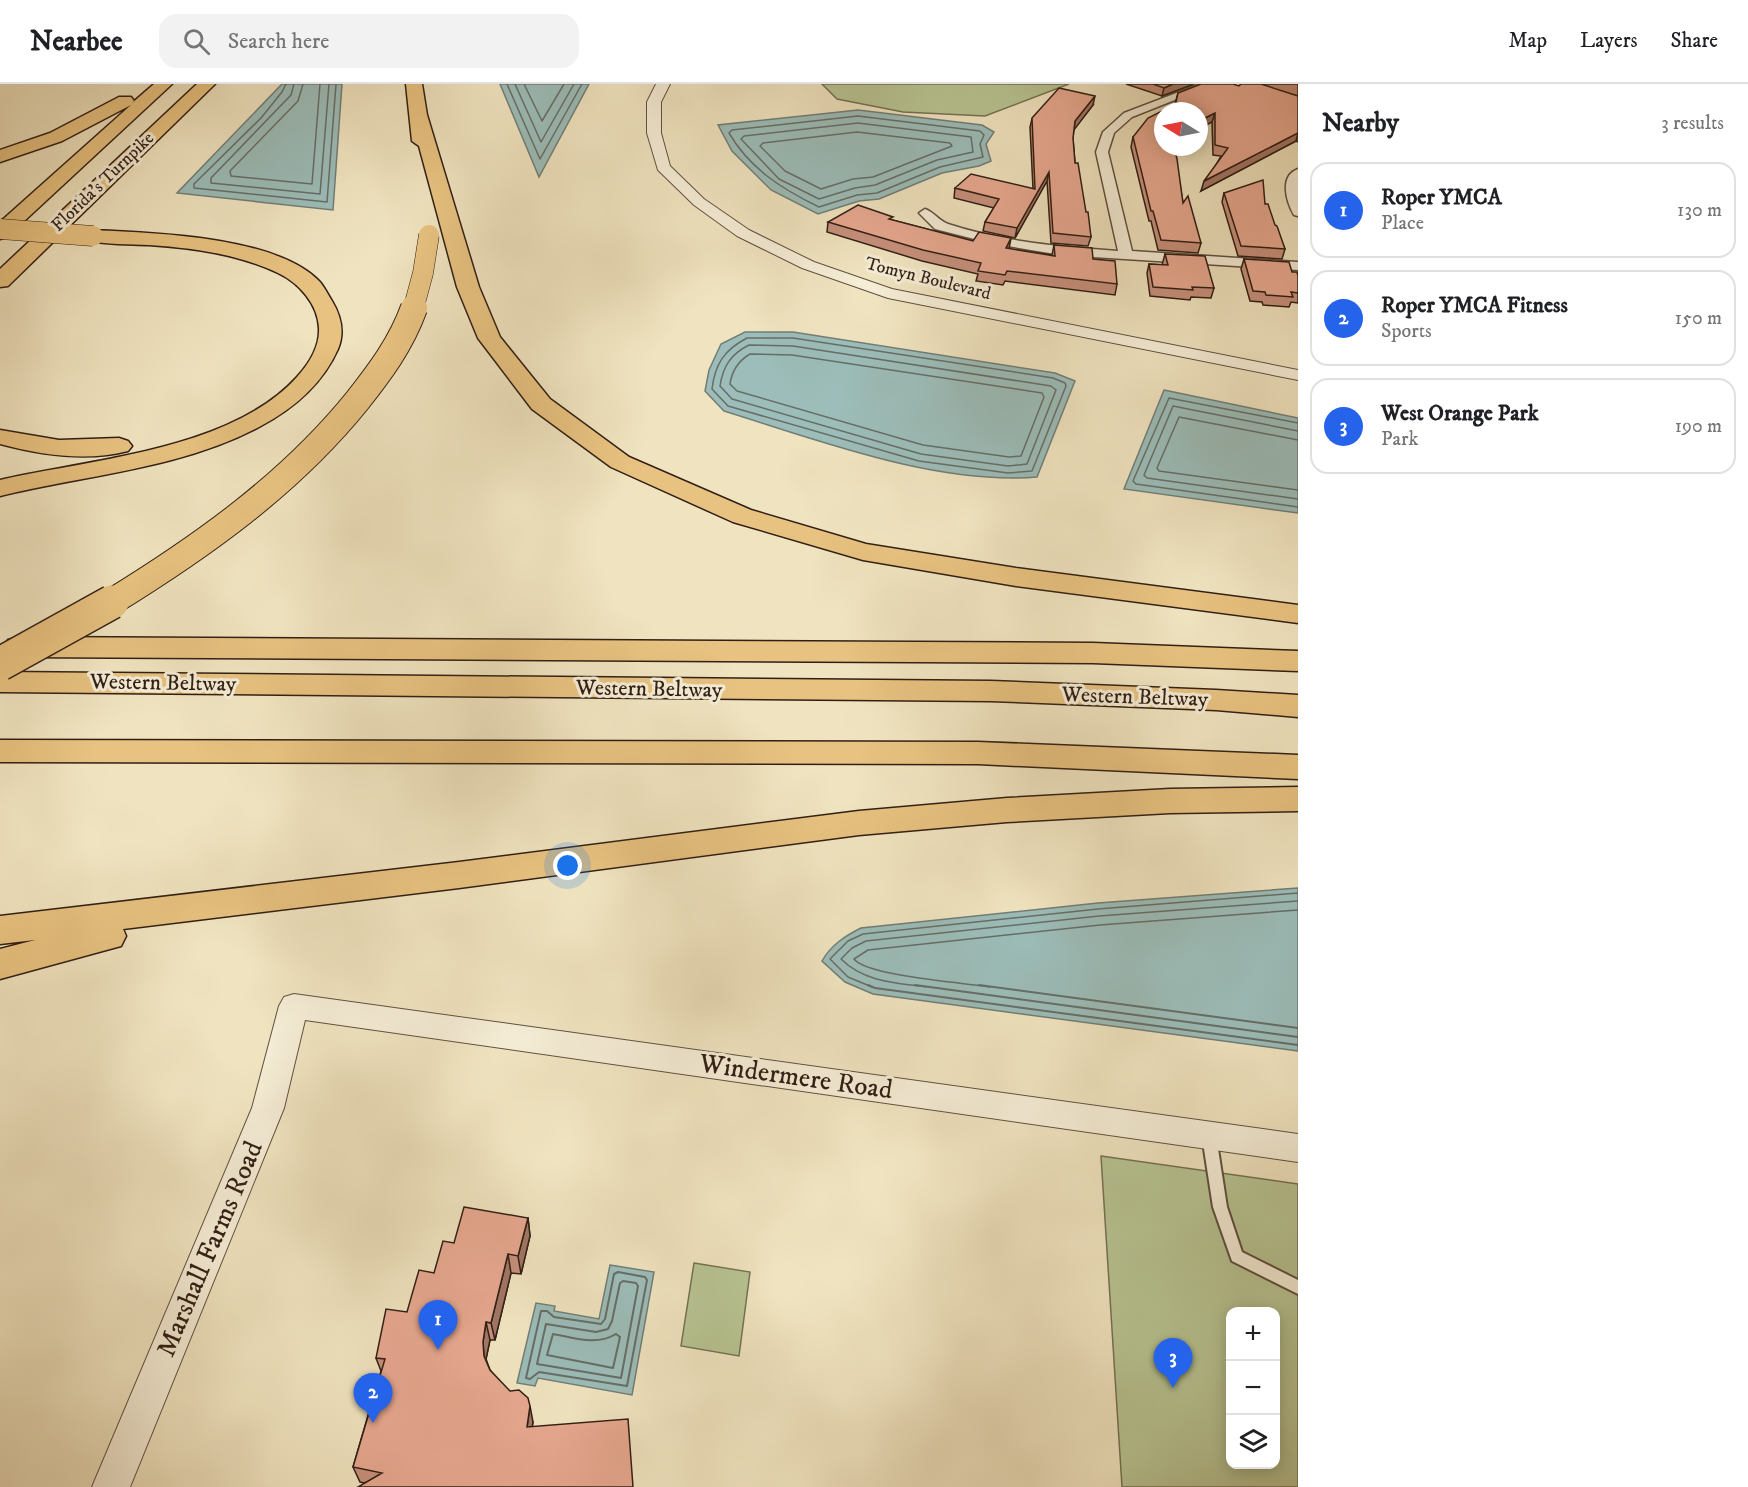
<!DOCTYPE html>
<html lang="en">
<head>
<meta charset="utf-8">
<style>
  body { margin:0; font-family:"IM FELL DW Pica",serif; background:#f2f2f2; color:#202124 }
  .controls { position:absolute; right:18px; bottom:18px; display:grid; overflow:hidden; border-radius:12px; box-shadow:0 3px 15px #0003 }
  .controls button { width:54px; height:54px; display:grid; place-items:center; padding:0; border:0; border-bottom:2px solid #e0e0e0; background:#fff; color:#202124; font:30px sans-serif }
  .compass { position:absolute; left:1154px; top:18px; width:54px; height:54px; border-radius:50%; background:#fff; box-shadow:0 3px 15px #0003; rotate:280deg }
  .you { position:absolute; left:568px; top:782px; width:21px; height:21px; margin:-15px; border:4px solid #fff; border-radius:50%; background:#1a73e8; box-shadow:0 0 0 9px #1a73e833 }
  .badge { display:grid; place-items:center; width:39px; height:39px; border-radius:50%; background:#2563eb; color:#fff; font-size:20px; font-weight:700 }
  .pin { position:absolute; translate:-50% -50px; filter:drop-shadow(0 2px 3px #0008) }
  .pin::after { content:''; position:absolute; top:32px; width:21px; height:18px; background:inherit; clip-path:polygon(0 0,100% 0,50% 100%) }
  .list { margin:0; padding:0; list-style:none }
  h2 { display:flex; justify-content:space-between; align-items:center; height:78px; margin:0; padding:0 24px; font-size:26px }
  h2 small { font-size:20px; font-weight:400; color:#757577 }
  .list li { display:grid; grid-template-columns:39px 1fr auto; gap:18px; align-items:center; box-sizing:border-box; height:96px; margin:0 12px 12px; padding:0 12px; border:2px solid #e0e0e0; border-radius:18px }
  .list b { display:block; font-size:22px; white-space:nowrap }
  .list p { margin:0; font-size:20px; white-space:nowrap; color:#757577 }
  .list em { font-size:20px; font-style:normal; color:#757577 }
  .icon { flex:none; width:33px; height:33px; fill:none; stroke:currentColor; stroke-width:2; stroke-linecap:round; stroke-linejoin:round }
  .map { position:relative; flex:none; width:1298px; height:1403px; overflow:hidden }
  header { display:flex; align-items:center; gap:36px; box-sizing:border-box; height:84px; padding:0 30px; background:#fff; border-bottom:2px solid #e0e0e0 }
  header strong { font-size:28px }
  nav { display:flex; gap:33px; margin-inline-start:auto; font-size:21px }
  .search { width:420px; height:54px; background:#f2f2f2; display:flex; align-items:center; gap:15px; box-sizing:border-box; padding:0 21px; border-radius:18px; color:#757577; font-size:22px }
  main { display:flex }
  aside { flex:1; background:#fff }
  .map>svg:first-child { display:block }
  .green { fill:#b8c493; stroke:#747254; stroke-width:1.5; fill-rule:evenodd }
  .water { fill:#9cbdb9; stroke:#717e77; stroke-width:1.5 }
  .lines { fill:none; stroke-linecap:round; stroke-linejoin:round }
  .shore-far1 { stroke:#666e67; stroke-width:1.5 }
  .shore { stroke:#666e67; stroke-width:2 }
  .service-casing { stroke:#615040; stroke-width:4 }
  .minor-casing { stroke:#615040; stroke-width:3 }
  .tertiary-casing { stroke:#615040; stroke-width:2 }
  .motorway-casing { stroke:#311f15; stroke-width:3 }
  .service { fill:#f5edd6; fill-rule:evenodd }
  .minor { fill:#f5edd6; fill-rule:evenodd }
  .tertiary { fill:#f5edd6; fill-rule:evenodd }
  .motorway { fill:#e8c280; fill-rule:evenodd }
  .motorway-bridge-far2-casing { stroke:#311f15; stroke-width:21; stroke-linecap:butt }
  .motorway-bridge-far1-casing { stroke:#311f15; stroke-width:28; stroke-linecap:butt }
  .motorway-bridge-casing { stroke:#311f15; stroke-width:36; stroke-linecap:butt }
  .motorway-bridge-far2 { stroke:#e8c280; stroke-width:20 }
  .motorway-bridge-far1 { stroke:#e8c280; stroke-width:26 }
  .motorway-bridge { stroke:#e8c280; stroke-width:33 }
  .wall { fill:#c7907c; stroke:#311f15; stroke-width:1.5 }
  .shaded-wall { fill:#a27665; stroke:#311f15; stroke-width:1.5 }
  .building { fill:#e7a890; stroke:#311f15; stroke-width:1.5 }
  .labels { text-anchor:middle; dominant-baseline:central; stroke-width:6; stroke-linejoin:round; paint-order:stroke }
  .far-street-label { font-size:18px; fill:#311f15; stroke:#f5edd6 }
  .street-label { font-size:22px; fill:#311f15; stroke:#f5edd6 }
  .near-street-label { font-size:27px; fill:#311f15; stroke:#f5edd6 }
</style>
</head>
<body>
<header>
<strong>Nearbee</strong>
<div class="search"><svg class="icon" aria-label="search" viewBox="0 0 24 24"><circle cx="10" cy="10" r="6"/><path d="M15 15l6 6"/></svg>Search here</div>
<nav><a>Map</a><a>Layers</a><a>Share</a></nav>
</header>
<main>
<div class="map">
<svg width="1298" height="1403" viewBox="0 0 1298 1403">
  <rect width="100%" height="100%" fill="#f0e4c0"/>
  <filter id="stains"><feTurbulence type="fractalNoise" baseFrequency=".00333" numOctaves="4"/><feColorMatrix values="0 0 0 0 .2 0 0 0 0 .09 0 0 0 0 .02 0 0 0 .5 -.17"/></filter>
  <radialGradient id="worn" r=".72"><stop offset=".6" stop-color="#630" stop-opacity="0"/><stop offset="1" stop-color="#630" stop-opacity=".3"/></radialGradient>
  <path class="green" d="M822,0H1069L985,32L903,28L837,15Z
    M1101,1072L1298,1100V1403H1122ZM1230,1228H1276V1380H1230Z
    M694,1179L750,1188L739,1272L681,1262Z"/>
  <path class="water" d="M282,0H342L333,126L177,109Z
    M500,0H589L539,93Z
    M858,26L982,41L994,48L986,60L991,77L979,82L942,89L879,115L859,117L818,130L771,106L732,67L718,41Z
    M745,248H793L1055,289L1075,297L1037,393C936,401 821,357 724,327L705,307L709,286L721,260Z
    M1164,306L1298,334V429L1124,405Z
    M1298,804V967L873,910L845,898L822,877C831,861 845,852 861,844L1098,819Z
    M610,1181L654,1188L632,1311L538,1294L535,1302L517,1299L536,1219L555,1222L554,1227L599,1235Z"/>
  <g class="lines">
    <path class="shore-far1" d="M286,0L282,8L261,34L194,100V104L327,118L336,0
      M294,0L291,11L211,94V99L320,110L329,0
      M303,0L298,17L230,87L231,92L312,100L320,0
      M507,0L540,75L582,0
      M515,0L541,58L574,0
      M524,0L542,37L564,0
      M858,32L980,47L984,51L980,60L983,73L940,83L877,109L857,111L819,123C782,105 750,85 729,49L732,46Z
      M858,39L971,53L973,68L937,76L875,101L855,104L819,115L779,95L741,55L744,52Z
      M857,48L950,59L952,62L873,93L853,95L821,105L785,87L760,62L763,59Z
      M747,254H793L1053,294L1065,299L1066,302L1032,387L1008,389L919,377L728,322L712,305C715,280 724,266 747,254Z
      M749,261L793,262L1051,302L1056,306L1027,380L1008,382L921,370L732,315L720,302C723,282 731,270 749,261Z
      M750,270L792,271L1042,309L1044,313L1021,372L1009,373L923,361L737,307L730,300C732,286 738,277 750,270Z
      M1298,339L1169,314L1133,397L1136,400L1298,423
      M1298,347L1173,322L1144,391L1147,394L1298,415
      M1298,356L1179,333L1157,384L1159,387L1298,406
      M872,903L848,893L830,875L848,857L863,850L1098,825L1298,809
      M926,903C896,899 864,898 841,875L852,864L866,857L1099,832L1298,817
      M990,903C965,899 867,892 854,875L868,866L1100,841L1298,826"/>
    <path class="shore" d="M868,901L875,904L1298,961
      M915,901L1298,953
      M979,901L1298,944
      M618,1188L645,1193L647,1196L627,1302L539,1288L530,1295L526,1294L541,1227H547L554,1233L601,1240L605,1235L614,1190Z
      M623,1197L636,1199L638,1202L621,1294L537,1280L546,1240L596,1248L608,1245L612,1237L620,1199Z
      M553,1250C575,1254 596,1262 616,1250L620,1253L613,1284L547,1271Z"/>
    <defs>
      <path id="service" d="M1209,1046L1214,1048L1216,1052L1227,1123L1242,1168L1298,1196V1210L1232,1177L1213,1123L1202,1052L1204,1048Z"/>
      <path id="minor" d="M1200,0H1215L1132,33L1114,49L1108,68L1132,167L1298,178V186L1061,171L990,159L935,145L919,129L925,125C934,128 939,137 948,140C1003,158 1061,163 1118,167L1096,68L1103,48L1124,29Z
        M1298,85V132L1294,131C1286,117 1279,92 1298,85Z"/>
      <path id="tertiary" d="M656,0H670L661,18V49L670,82L704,115L749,146L814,178L892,205L1298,286V296L888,214L802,184L737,152L694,121L658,86L647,49V18Z
        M294,910L1298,1050V1078L305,936L284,1024L130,1403H92L252,1024L279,922L284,913Z"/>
      <path id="motorway" d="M154,0H172L7,153L0,155V138L131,21L62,57L0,78V66L50,49L119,13H131L134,17L131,20Z
        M197,0H215L8,202L0,203V185Z
        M406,0H422L427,31L479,203L500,253L550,315L629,373L751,426L866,460L1016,484L1298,521V539L1016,502L863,476L733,438L611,383L532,325L478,254L457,203L419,62L412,57Z
        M93,146C153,149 277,152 320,198C325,204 328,211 332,217C341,232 345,248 338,265C322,301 293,325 259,343C180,385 86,391 0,412V396C91,375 231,366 297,293C309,280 320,262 319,244C318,220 299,199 278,189C238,170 193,164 149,161C129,160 106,161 86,156L83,152L86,148Z
        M0,346L59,356L119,354L128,357L132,362L128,367C86,378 41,371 0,360Z
        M19,553L1093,559L1298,567V587L1093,579L19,573L8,570L4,563L8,556Z
        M0,588L991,597L1216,606L1298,611V633L1216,626L991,617L0,608Z
        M0,656L978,658L1298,671V695L978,680L0,678Z
        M1298,703V727L1170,729L1007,738L859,751L459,804L123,845L126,852L121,862L0,895V865L35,856L0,860V832L459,778L859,727L1007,714L1170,705Z"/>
    </defs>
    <use href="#service" class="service-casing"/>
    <use href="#minor" class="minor-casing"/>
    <use href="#tertiary" class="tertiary-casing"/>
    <use href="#motorway" class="motorway-casing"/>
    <use href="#service" class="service"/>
    <use href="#minor" class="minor"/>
    <use href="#tertiary" class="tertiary"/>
    <use href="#motorway" class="motorway"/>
    <defs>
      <path id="motorway-bridge-far2" d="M0,145L93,152
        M413,226L423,189L429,151"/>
      <path id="motorway-bridge-far1" d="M110,519C201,463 289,401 357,317C380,288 401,260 414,224"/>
      <path id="motorway-bridge" d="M0,580L112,518"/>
    </defs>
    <use href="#motorway-bridge-far2" class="motorway-bridge-far2-casing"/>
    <use href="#motorway-bridge-far1" class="motorway-bridge-far1-casing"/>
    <use href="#motorway-bridge" class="motorway-bridge-casing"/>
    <use href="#motorway-bridge-far2" class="motorway-bridge-far2"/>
    <use href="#motorway-bridge-far1" class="motorway-bridge-far1"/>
    <use href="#motorway-bridge" class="motorway-bridge"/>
  </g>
  <path class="wall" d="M1126,0H1194L1162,12Z
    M1241,0H1298V12L1278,6L1298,12V58L1296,57L1201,107L1221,72L1213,71L1212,38L1173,27L1178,9L1239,2Z
    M1093,21L1074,45L1073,54L1075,79L1091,153L1088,162L1051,159L1047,97L1015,154L983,147L985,138L994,124L954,114L955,104L1033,105L1030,43L1032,35Z
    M1133,53L1163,63H1175H1174L1183,119L1201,159L1198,169L1158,166L1151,137H1149L1131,63Z
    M1224,109L1265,120L1285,165L1282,175L1238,172L1222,118Z
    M892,136L973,157L1009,165L1052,171L1054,161L1093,175L1117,200L1115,211L1005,197L1003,201L976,197L978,190L922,177L827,148L828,138Z
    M1165,170L1214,204L1211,214L1191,213L1190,216L1150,212L1147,189L1149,180L1162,181Z
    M1244,175L1292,188L1298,192V219L1291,218L1289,223L1263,221L1262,218L1250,217L1241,185Z
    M528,1134L530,1152L521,1190L511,1189L495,1256H490L486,1275L490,1286L533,1338L532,1343L364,1399L360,1398L353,1383L381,1287L376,1274L434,1189Z"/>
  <path class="shaded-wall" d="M1173,0H1194L1162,12L1164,4Z
    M1095,12L1093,21L1074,46L1075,37Z
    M1215,29L1212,38L1199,45V37Z
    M1298,49L1296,57L1201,107L1204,97Z
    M1049,88L1047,97L1015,154L1017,144Z
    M1011,154L1009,165L1006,164Z
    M528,1134L530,1152L521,1190L518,1172Z
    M508,1170L511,1189L495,1256L491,1239Z
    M486,1238L490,1256L486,1275L488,1289L484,1272L483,1258Z
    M530,1322L533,1338L530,1359L527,1343Z"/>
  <path class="building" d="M1153,0H1173L1164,4Z
    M1201,0H1233L1239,2L1241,0H1261L1298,12V49L1204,97L1228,64L1215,61V29L1199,37V27H1173L1175,20L1178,19L1176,18L1178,9Z
    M1059,4L1095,12L1075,37L1073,54L1075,79H1078L1086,128H1088L1091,153L1053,149L1049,88L1017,144L985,138L999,115L955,104L971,90L1035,105L1032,34Z
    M1164,26L1169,27H1163V63H1174L1177,75L1183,119L1188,112L1201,159L1161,156L1153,127H1151L1133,53L1148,34Z
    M1263,96L1265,120H1268L1275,141L1277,142L1285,165L1241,162L1224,109Z
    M858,121L893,133L889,135L973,157L979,148L1011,154L1006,164L1055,172L1054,161L1092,164L1093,175L1115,177L1117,200L1007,187L1005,191L978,187L981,179L923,166L828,138Z
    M1165,170L1205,172L1214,204L1192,203L1193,206L1153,203L1149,180L1168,181Z
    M1244,175L1289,178L1292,188H1297L1298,192V209L1291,208L1293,213L1266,211L1265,208L1253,207Z
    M464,1123L528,1134L518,1172L508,1170L491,1239L486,1238L483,1258L484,1272L490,1286L510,1307L519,1306L528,1314L530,1322L527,1343L628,1335L633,1403H358L382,1389L353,1383L385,1275L376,1274L386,1225L407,1228L419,1186L434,1189L443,1157L454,1159Z"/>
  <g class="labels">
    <g class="far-street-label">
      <text transform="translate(103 98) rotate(-44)">Florida's Turnpike</text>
      <text transform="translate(928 195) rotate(14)">Tomyn Boulevard</text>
    </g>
    <g class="street-label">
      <text transform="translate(163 599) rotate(1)">Western Beltway</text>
      <text transform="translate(649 605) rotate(1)">Western Beltway</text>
      <text transform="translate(1135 613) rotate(2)">Western Beltway</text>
    </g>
    <g class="near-street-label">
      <text transform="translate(796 993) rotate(8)">Windermere Road</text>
      <text transform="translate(210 1165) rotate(-67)">Marshall Farms Road</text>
    </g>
  </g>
  <rect width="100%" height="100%" filter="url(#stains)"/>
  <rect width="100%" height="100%" fill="url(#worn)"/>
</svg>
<div class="controls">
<button>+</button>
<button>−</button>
<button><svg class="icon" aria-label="layers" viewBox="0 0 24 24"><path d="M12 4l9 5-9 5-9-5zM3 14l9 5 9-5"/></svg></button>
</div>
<svg class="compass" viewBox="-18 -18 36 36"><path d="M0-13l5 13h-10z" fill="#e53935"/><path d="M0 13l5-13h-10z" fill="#757577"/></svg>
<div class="you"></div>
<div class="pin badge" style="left:438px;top:1266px">1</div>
<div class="pin badge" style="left:373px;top:1339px">2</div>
<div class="pin badge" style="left:1173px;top:1304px">3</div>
</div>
<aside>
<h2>Nearby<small>3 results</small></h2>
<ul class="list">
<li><span class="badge">1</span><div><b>Roper YMCA</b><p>Place</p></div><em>130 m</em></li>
<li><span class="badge">2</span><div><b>Roper YMCA Fitness</b><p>Sports</p></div><em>150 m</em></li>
<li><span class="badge">3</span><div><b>West Orange Park</b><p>Park</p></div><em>190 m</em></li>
</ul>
</aside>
</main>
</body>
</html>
